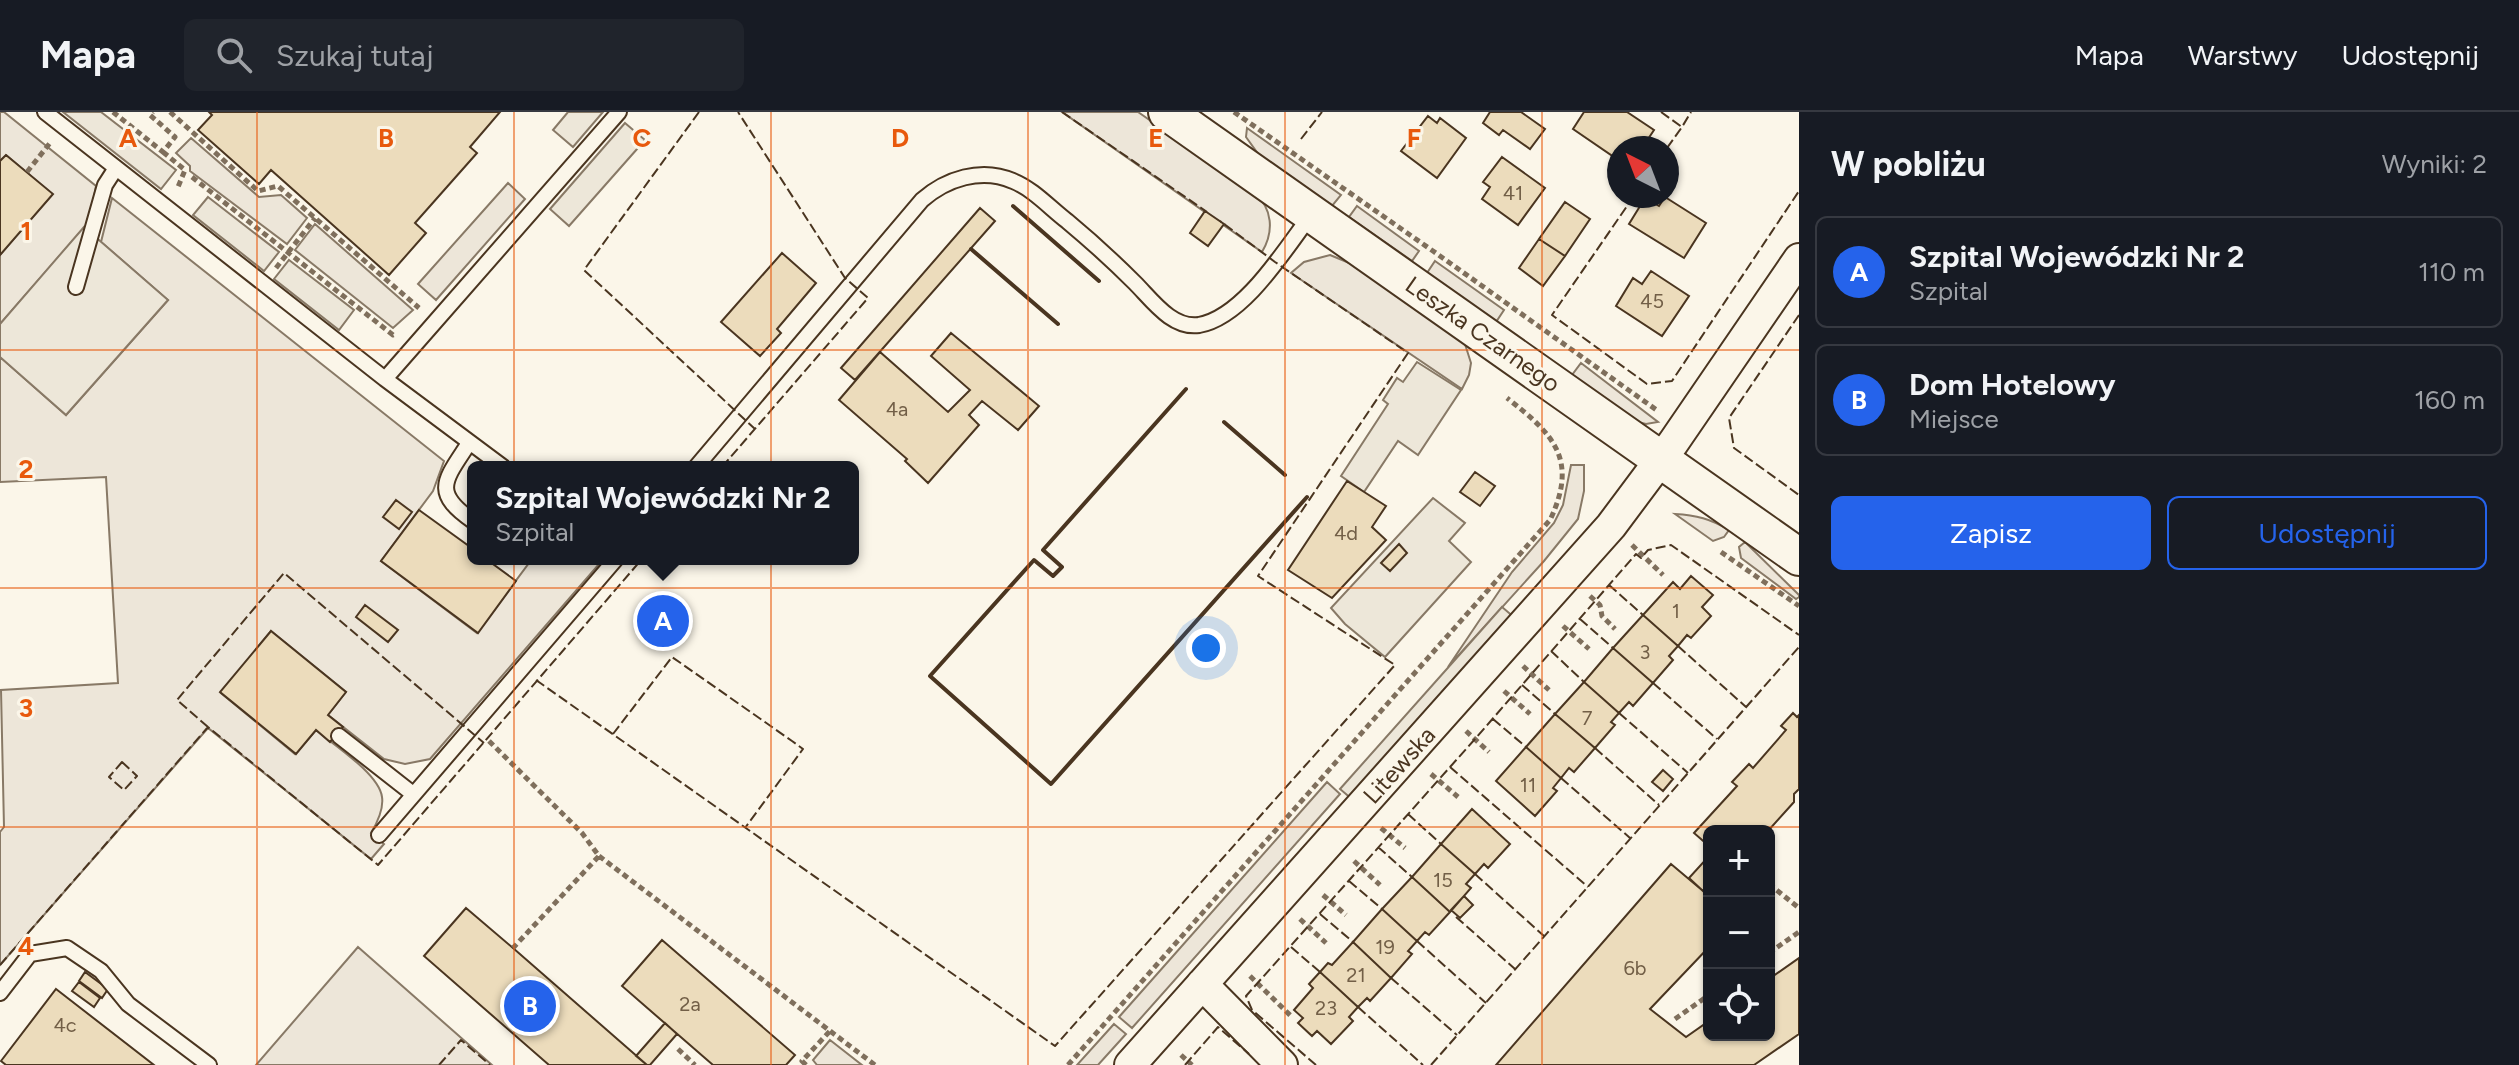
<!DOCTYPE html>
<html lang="pl">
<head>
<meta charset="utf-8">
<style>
  body { margin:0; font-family:Figtree,sans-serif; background:#20242c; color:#f1f3f6 }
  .controls { position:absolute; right:24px; bottom:24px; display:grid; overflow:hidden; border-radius:12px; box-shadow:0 2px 6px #0004 }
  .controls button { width:72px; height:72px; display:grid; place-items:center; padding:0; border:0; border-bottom:2px solid #363941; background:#171b24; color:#f1f3f6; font:40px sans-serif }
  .compass { position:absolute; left:1607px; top:24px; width:72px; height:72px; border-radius:50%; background:#171b24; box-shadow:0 2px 6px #0004; rotate:318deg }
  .you { position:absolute; left:1206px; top:536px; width:28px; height:28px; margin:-20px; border:6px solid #fff; border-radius:50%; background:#1a73e8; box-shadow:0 0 0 12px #1a73e833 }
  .badge { display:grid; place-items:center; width:52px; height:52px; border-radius:50%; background:#2563eb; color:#fff; font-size:26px; font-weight:700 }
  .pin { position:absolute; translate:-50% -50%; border:4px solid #fff; box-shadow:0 2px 8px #0006 }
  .popup { position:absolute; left:467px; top:349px; width:392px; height:104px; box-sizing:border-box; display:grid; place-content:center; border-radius:12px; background:#171b24; filter:drop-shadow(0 2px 6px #0005); font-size:26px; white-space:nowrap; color:#9ea1a6 }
  .popup b { font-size:30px; color:#f1f3f6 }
  .popup::after { content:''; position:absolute; left:50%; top:100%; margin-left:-16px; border:16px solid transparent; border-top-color:#171b24 }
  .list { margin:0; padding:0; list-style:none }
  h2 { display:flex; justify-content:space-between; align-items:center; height:104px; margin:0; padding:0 32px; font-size:34px }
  h2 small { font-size:26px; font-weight:400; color:#9ea1a6 }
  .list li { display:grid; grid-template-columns:52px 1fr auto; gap:24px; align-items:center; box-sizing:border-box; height:112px; margin:0 16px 16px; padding:0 16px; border:2px solid #363941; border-radius:12px }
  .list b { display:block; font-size:30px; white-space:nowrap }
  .list p { margin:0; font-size:26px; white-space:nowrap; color:#9ea1a6 }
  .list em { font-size:26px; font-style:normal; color:#9ea1a6 }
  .actions { display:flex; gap:16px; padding:24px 32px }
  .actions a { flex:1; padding:18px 0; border:2px solid #2563eb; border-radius:12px; text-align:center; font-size:28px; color:#2563eb }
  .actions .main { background:#2563eb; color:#fff }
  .icon { flex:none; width:44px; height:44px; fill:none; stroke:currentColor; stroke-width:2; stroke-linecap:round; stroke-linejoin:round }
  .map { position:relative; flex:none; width:1799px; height:953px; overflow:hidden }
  header { display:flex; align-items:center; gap:48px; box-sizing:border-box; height:112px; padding:0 40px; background:#171b24; border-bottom:2px solid #363941 }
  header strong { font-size:38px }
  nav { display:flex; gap:44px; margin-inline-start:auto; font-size:28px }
  .search { width:560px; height:72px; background:#20242c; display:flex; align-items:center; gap:20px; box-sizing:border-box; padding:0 28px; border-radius:12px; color:#9ea1a6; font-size:30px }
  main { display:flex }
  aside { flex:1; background:#171b24 }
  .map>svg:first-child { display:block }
  .green { fill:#ede6d9; stroke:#887966; stroke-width:2 }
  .parking { fill:#ede7d9; stroke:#887966; stroke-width:2 }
  .building { fill:#ecdcbc; stroke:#4a3520; stroke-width:2 }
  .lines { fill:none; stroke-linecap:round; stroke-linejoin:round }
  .service-casing { stroke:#4a3520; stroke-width:18 }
  .minor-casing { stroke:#4a3520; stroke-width:34 }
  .tertiary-casing { stroke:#4a3520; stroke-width:40 }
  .path { stroke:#7f6f5c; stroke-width:5; stroke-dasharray:6 4; stroke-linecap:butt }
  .service { stroke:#fbf6e9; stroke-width:14 }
  .minor { stroke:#fbf6e9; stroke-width:30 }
  .tertiary { stroke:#fbf6e9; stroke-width:36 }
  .fence { stroke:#4a3520; stroke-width:2; stroke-dasharray:10 4; stroke-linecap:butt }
  .wall { stroke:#4a3520; stroke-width:4 }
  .grid { fill:none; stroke:#e8590c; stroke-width:2; stroke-opacity:0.55 }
  .labels { text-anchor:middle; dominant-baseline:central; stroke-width:6; stroke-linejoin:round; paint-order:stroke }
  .number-label { font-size:20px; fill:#725f47 }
  .street-label { font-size:24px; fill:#4a3520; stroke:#fbf6e9 }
  .grid-label { font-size:26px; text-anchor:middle; font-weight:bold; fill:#e8590c; stroke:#fbf6e9; stroke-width:6; stroke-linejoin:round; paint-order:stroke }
</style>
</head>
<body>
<header>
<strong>Mapa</strong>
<div class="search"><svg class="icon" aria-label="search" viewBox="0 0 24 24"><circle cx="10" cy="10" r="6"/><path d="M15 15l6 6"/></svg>Szukaj tutaj</div>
<nav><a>Mapa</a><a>Warstwy</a><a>Udostępnij</a></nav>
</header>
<main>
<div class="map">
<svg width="1799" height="953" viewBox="0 0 1799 953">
  <rect width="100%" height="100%" fill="#fbf6e9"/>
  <path class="green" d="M0,0H4L96,74L88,118L84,116L0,212V143L52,82L6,43L0,49Z
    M1062,0H1138L1254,81C1273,96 1274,120 1262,140Z
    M1247,16L1341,83L1332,94L1259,43L1246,25Z
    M191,26L259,85L281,83L307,106L287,132L190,59V54L176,41Z
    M508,71L525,87L436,188L418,172Z
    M112,86L444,349L433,379L381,449L477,521L532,447H601L600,451L430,647L405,652L384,647L328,603L346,580L271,519L221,581L295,642L316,618C334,633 379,662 382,685C384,698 377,711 371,721L384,732L371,747L208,616L0,853V720L4,715L1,578L118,571L106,365L0,370V245L66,303L168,188L101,130Z
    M1357,94L1419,139L1412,149L1349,105Z
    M315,112L413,198L393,216L295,138Z
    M1330,143L1359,155L1464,229L1471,251L1469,263L1462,277L1291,161L1304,150Z
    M1435,149L1504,198L1496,210L1427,161Z
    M1581,251L1658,310L1646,312L1638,310L1572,263Z
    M1571,353H1584V379L1578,407L1544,449L1448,555L1512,460L1554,411L1563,393Z
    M1675,402C1696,403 1711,407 1729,418L1724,425L1713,429Z
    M1745,430L1799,483V485L1796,487L1741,446L1739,435Z
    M1327,670L1340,682L1132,916L1119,905Z
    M358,835L492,953H256Z
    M1114,912L1126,922L1098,953H1077Z
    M830,928L862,953H817L813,948Z"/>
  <path class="parking" d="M63,0H101L176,58L161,77Z
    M568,0H603L573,35L553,18Z
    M625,11L645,28L569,114L550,97Z
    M208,85L279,140L264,159L193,103Z
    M84,115L168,188L66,303L0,245V212Z
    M289,148L354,198L339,218L274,167Z
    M1417,250L1461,278L1418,343L1398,329L1364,380L1341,364L1388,292L1383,288L1397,266L1403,270Z
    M1433,386L1465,411L1449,429L1471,450L1385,545L1345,512L1331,496Z
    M1502,495L1515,506L1353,688L1340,677Z"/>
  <path class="building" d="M209,0H500L470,35L477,41L415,111L426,121L389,163L271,58L259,72L198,18L212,3Z
    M1490,0H1521L1545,17L1530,37L1503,18L1499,23L1483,11Z
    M1584,0H1627L1654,18L1642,36L1621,35L1614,45L1573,17Z
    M1428,4L1437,11L1440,6L1466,26L1437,66L1401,39Z
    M6,43L53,82L0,143V49Z
    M1502,45L1545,76L1518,113L1482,87L1490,75L1483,70Z
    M1665,85L1706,111L1684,146L1629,112L1645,86L1659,94Z
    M1565,90L1590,107L1565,144L1539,127Z
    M980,96L995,109L855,268L841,256Z
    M1205,99L1224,112L1208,134L1190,121Z
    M1539,127L1565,144L1543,174L1519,156Z
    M782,141L816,171L777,217L781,221L760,244L721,210Z
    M1651,159L1689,184L1662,224L1616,194L1633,166L1642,172Z
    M951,221L1039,294L1018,318L982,289L969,303L979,313L928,371L905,349L907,347L839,288L880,240L948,300L970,278L931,244Z
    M1475,360L1495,374L1480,394L1460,380Z
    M1347,369L1386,394L1372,415L1386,428L1332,486L1288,458Z
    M396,388L412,400L399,417L383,405Z
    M419,398L473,437V447H486L516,469L478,521L381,449Z
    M1399,432L1407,441L1390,459L1381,451Z
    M1691,464L1713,483L1702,495L1711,504L1691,526L1687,523L1678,534L1643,503L1673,470L1680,477Z
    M365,493L398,518L388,530L356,505Z
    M1643,503L1678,534L1669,544L1673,548L1653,571L1613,536Z
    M271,519L346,580L328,603L343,615L330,630L316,618L296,642L220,580Z
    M1613,536L1653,571L1633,594L1629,590L1619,601L1584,570Z
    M1584,570L1619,601L1611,610L1615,613L1595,636L1555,602Z
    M1793,601L1797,605L1799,603V677L1794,682V690L1768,719H1709V734L1694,721L1737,674L1732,670L1749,652L1753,656L1786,618L1781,614Z
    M1555,602L1595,636L1574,660L1569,656L1561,666L1526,635Z
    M1526,635L1561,666L1553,676L1557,679L1535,704L1496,669Z
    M1663,658L1673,667L1663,679L1652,670Z
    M1472,697L1510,732L1488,756L1484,752L1475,762L1441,732Z
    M1441,732L1475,762L1466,772L1471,776L1450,800L1412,765Z
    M1709,744V772L1703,779L1689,766Z
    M1671,752L1709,784V835L1650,897L1686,925L1709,909V923H1769V867L1799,846V922L1754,953H1496Z
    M1412,765L1450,800L1429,823L1425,820L1417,829L1382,797Z
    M1464,784L1473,793L1460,806L1451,798Z
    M466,796L513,836L647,953H549L424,844Z
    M1382,797L1417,829L1408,839L1412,842L1391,866L1353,830Z
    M662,828L795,943L786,953H713L622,874Z
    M1353,830L1391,866L1370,889L1367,886L1358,895L1320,860L1328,851L1332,853Z
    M85,860L108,877L102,886L79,869Z
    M1320,860L1358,895L1349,905L1353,909L1331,932L1317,919L1312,924L1298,911L1303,906L1294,898L1313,876L1309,872Z
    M79,870L100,886L94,895L72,879Z
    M56,877L154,953H6L1,949Z
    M665,911L677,922L650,953H647L636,944Z"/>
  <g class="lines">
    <defs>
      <path id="service" d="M45,0L385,267L503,355
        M76,175L105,73L116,56
        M385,267L619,0
        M469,331C445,368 431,380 473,409
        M696,355L922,88C946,67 981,55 1013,69C1033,77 1050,96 1067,109C1091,129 1113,149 1135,171C1152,188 1172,217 1199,213C1244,205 1285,137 1311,103
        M339,624L413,682
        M379,723L616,447
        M0,881L30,842L67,836L101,859L128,892L209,953"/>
      <path id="minor" d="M1202,872L1282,953
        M1130,953L1611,414L1673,331L1799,147"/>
      <path id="tertiary" d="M1167,0L1799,445"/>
    </defs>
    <use href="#service" class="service-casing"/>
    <use href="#minor" class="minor-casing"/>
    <use href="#tertiary" class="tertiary-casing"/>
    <path class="path" d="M113,0L163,40L175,25L150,3L153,0
      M170,0L258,79L278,74L419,196
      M1234,0L1433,139L1658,299
      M163,40L185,58L178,75
      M27,60L50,31
      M192,65L393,223L395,222
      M276,156L315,106
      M1632,433L1663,463
      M1721,440L1799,494
      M1590,484L1600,493L1602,504L1615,517
      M1563,514L1589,537
      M1523,554L1549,578
      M1504,579L1530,602
      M1466,619L1489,640
      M489,629L582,721L599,744L513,836
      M1431,662L1458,685
      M1381,716L1405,736
      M599,744L875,953
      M1354,749L1380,773
      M1769,772L1799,796
      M1323,783L1346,803
      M1300,807L1326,831
      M1769,841L1799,820
      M1250,864L1292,905
      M1675,907L1709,883
      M678,937L695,953
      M1181,943L1192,953
      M806,953L802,949L830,919
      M1068,953L1550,408C1579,347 1553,322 1507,286"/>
    <use href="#service" class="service"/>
    <use href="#minor" class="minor"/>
    <use href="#tertiary" class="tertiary"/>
    <path class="fence" d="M699,0L584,158L755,317
      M1062,0L1207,100
      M1661,0L1682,15L1691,0
      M1301,27L1322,0
      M1667,36L1682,15
      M1634,84L1552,203L1647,272L1672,269L1799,79
      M1799,203L1729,306L1734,336L1799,383
      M722,355L868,186L845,166L738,0
      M1609,473L1643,503
      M1580,507L1613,536
      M1678,534L1746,595
      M1551,539L1584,570
      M536,568L1055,934L1395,553L1258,464L1408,241L1275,150L1220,109
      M1653,571L1717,627
      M1522,573L1555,602
      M1619,601L1688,661
      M1493,607L1526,635
      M208,615L177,588L284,461L484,631
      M613,622L672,545L792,629L803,637L745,716
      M1595,636L1659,693
      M122,650L137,664L124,678L109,665Z
      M1450,655L1588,775
      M1561,666L1630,726
      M1408,702L1441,732
      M1378,735L1412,765
      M1475,762L1544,824
      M1349,769L1382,797
      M1320,802L1353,830
      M1456,805L1515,857
      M1417,829L1486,891
      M1291,835L1320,860
      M0,853L208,615L378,753L642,447
      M1391,866L1457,923
      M1358,895L1423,953
      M439,953L461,928L490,953
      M1185,953L1218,915L1249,942
      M1316,953L1252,898L1246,884L1475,627L1636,442L1641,446L1648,438L1671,433L1799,523
      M1431,953L1799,535"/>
    <path class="wall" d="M1013,94L1099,169
      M971,137L1058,212
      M1186,277L1043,438L1062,455L1053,464L1034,448L930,564L1051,672L1307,385
      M1224,310L1285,363"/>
  </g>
  <path class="grid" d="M257,0V953M514,0V953M771,0V953M1028,0V953M1285,0V953M1542,0V953M0,238H1799M0,476H1799M0,715H1799"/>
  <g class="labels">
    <g class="number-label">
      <text x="1513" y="81">41</text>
      <text x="1652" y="189">45</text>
      <text x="897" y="297">4a</text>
      <text x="1346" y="421">4d</text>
      <text x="1676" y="499">1</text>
      <text x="1645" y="540">3</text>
      <text x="1587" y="606">7</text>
      <text x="1528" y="673">11</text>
      <text x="1443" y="768">15</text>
      <text x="1385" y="835">19</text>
      <text x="1635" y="856">6b</text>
      <text x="1356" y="863">21</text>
      <text x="690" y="892">2a</text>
      <text x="1326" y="896">23</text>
      <text x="65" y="913">4c</text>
    </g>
    <g class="street-label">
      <text transform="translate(1483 222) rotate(35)">Leszka Czarnego</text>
      <text transform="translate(1399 653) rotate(-48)">Litewska</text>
    </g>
  </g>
  <g class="grid-label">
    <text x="128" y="35">A</text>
    <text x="386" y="35">B</text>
    <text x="642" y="35">C</text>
    <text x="900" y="35">D</text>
    <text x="1156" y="35">E</text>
    <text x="1414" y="35">F</text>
    <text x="26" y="128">1</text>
    <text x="26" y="366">2</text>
    <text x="26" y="605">3</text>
    <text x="26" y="843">4</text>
  </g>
</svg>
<div class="controls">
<button>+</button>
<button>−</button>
<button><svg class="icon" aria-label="locate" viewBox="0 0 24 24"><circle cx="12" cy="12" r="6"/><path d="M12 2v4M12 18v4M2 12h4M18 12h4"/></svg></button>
</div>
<svg class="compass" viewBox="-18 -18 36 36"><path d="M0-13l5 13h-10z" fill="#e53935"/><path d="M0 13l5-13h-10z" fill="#9ea1a6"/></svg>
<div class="you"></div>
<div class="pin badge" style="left:663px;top:509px">A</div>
<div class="popup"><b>Szpital Wojewódzki Nr 2</b>Szpital</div>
<div class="pin badge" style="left:530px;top:894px">B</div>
</div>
<aside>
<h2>W pobliżu<small>Wyniki: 2</small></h2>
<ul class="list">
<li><span class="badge">A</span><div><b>Szpital Wojewódzki Nr 2</b><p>Szpital</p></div><em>110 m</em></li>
<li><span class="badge">B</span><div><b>Dom Hotelowy</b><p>Miejsce</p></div><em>160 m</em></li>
</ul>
<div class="actions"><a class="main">Zapisz</a><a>Udostępnij</a></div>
</aside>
</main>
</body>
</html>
